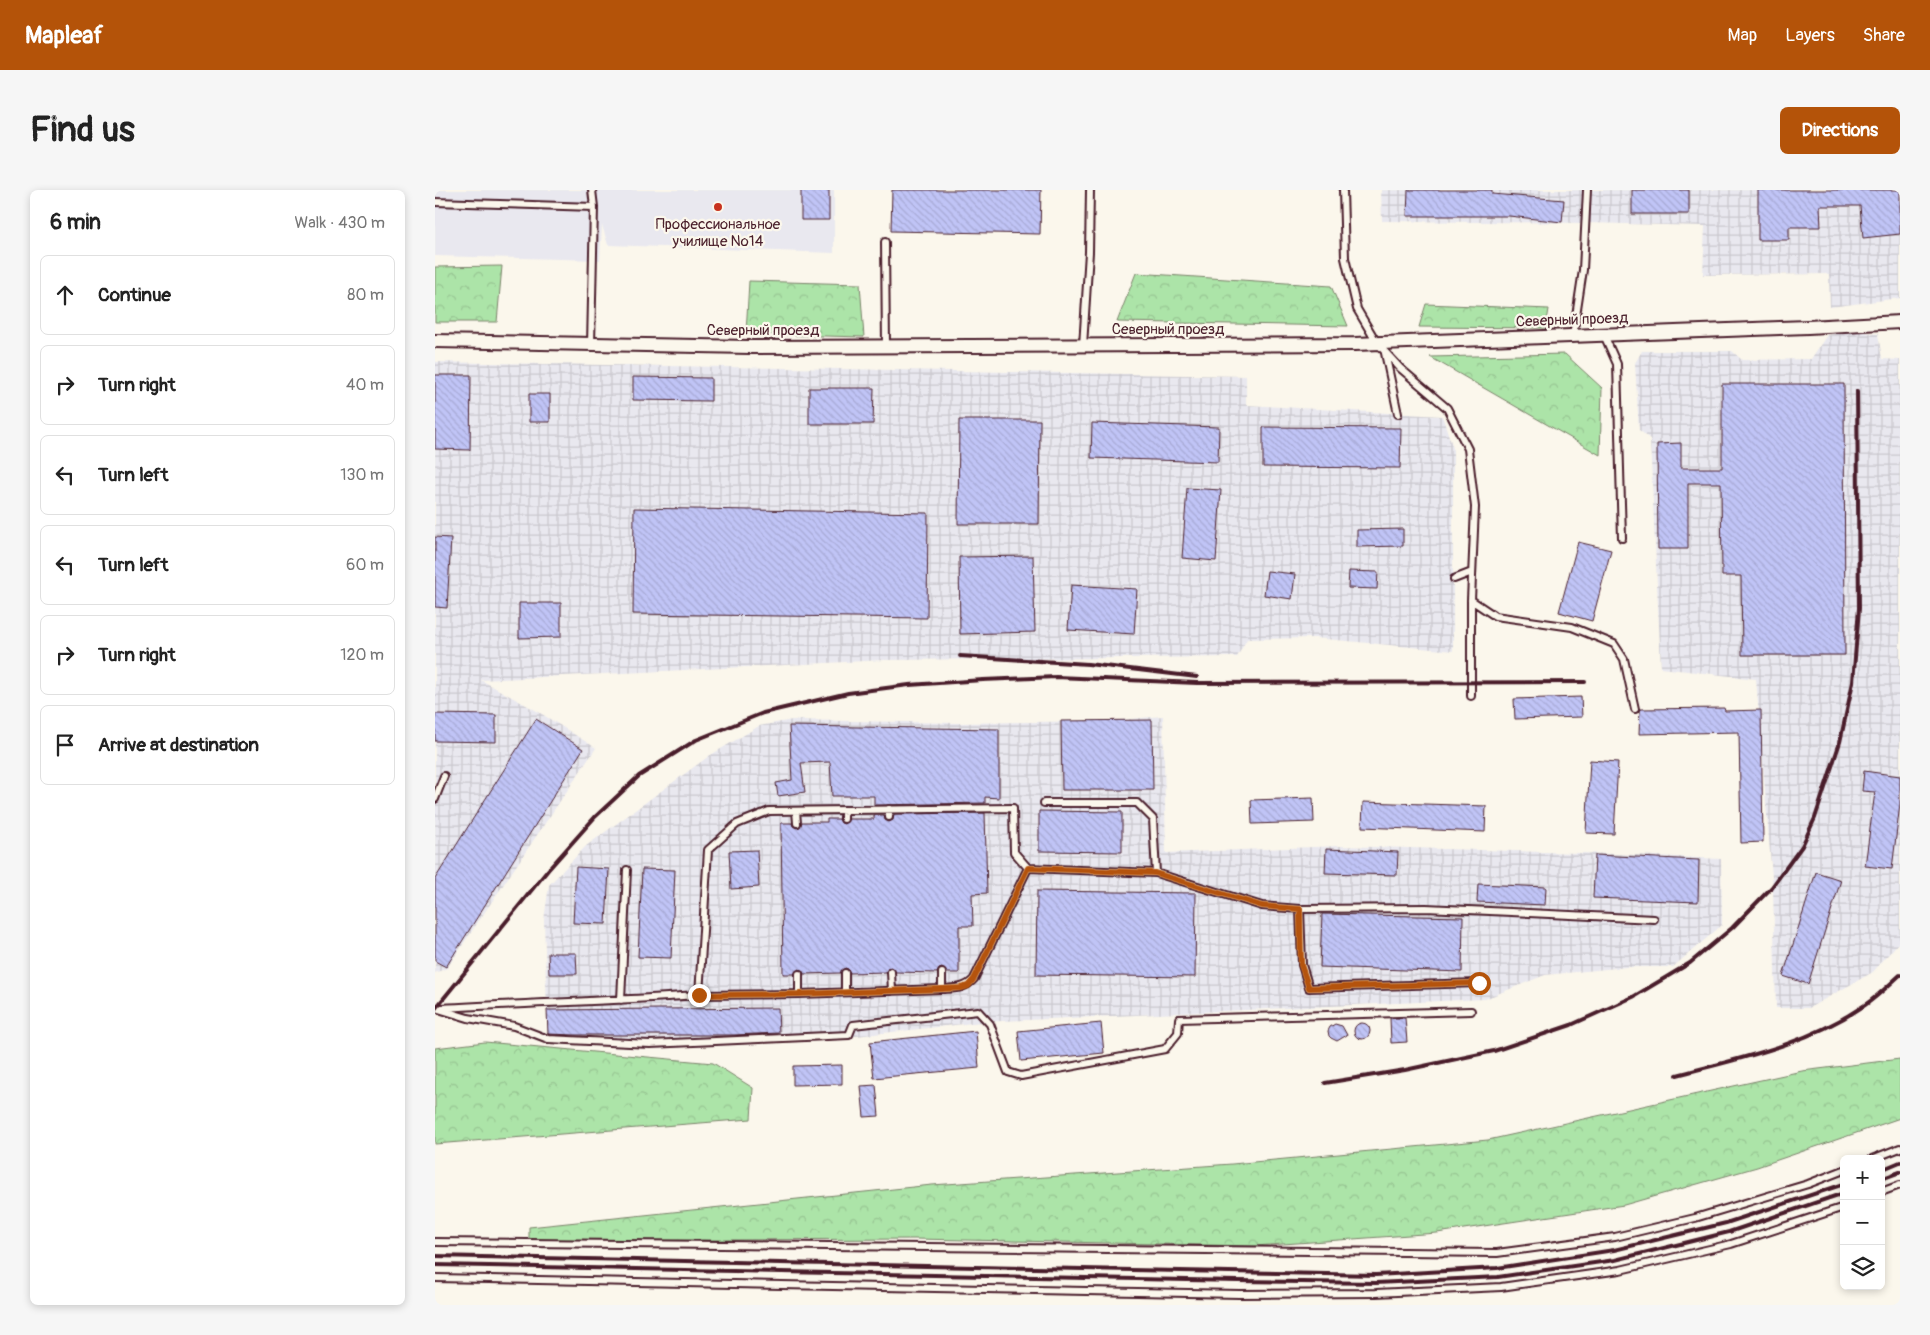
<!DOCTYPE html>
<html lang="en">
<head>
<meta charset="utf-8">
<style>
  body { margin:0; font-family:Pangolin,sans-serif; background:#f6f6f6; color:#222 }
  .controls { position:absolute; right:15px; bottom:15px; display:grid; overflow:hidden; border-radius:8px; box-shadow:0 2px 8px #0003 }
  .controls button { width:45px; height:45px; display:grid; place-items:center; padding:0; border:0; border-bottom:1px solid #e0e0e0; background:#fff; color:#222; font:25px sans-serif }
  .stop { position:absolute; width:15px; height:15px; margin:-11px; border:4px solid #b45309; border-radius:50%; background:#fff }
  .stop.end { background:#b45309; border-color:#fff; box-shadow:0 1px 5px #0008 }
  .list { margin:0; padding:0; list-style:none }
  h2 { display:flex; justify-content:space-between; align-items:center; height:65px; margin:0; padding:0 20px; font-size:21px }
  h2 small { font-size:16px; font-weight:400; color:#767676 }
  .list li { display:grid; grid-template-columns:32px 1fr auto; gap:15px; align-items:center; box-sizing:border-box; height:80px; margin:0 10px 10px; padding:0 10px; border:1px solid #e0e0e0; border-radius:8px }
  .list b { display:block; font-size:19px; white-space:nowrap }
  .list em { font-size:16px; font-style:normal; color:#767676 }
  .icon { flex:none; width:28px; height:28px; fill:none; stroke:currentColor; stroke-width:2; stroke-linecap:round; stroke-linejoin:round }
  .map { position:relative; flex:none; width:1465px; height:1115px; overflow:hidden; border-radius:8px }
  header { display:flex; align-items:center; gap:30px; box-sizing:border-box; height:70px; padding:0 25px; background:#b45309; color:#fff }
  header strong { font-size:24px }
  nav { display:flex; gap:28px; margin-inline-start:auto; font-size:18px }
  .intro { display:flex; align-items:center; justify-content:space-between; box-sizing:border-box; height:120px; padding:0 30px }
  h1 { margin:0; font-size:35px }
  .button { padding:12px 22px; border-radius:8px; background:#b45309; color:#fff; font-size:18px; font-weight:700 }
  main { display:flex; gap:30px; padding:0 30px }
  aside { flex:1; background:#fff; border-radius:8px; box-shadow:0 2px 8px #0003 }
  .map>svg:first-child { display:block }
  .built { fill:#e9e8ef }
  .industrial { fill:url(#industrial-grid) }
  .forest { fill:url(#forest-crowns); stroke:#7b826a }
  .building { fill:url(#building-back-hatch); stroke:#4a1f2b }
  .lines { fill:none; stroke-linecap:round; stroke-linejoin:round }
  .service-casing { stroke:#4a1f2b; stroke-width:10 }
  .minor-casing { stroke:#4a1f2b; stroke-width:16 }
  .service { stroke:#fbf7ec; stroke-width:6 }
  .minor { stroke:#fbf7ec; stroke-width:12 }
  .rail { stroke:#4a1f2b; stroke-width:4 }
  .route { stroke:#b45309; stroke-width:6 }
  .poi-dot { fill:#c8321e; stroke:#fbf7ec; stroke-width:2 }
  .labels { text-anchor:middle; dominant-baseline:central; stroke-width:4.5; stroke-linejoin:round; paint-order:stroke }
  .poi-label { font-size:15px; fill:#4a1f2b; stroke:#fbf7ec }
  .street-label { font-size:15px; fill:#4a1f2b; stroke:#fbf7ec }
</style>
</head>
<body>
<header>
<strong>Mapleaf</strong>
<nav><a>Map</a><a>Layers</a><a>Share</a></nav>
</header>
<div class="intro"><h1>Find us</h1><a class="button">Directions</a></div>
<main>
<aside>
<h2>6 min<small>Walk · 430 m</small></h2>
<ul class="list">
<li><svg class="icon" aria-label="ahead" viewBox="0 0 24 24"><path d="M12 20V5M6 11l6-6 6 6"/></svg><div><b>Continue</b></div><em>80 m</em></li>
<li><svg class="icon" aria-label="right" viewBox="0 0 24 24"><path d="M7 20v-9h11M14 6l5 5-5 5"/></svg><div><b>Turn right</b></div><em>40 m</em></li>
<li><svg class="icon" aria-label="left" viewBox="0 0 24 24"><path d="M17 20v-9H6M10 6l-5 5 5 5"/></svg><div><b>Turn left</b></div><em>130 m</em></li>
<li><svg class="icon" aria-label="left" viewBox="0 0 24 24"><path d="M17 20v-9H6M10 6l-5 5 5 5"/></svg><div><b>Turn left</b></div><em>60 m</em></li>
<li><svg class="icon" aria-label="right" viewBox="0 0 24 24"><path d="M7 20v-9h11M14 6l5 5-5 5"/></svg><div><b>Turn right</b></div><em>120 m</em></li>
<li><svg class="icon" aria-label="arrive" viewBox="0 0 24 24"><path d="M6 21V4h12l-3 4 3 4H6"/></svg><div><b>Arrive at destination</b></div></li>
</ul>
</aside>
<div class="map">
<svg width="1465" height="1115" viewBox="0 0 1465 1115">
  <defs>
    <pattern id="industrial-grid" width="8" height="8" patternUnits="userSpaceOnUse" patternTransform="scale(1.25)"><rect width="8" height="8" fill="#e9e8ef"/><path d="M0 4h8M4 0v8" fill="none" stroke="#c9c7cd"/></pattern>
    <pattern id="forest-crowns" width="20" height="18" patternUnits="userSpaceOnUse" patternTransform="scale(1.25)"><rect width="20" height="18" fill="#ace4a8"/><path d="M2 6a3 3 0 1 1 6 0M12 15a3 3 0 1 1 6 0" fill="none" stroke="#96c391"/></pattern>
    <pattern id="building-back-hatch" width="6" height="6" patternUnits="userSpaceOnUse" patternTransform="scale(1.25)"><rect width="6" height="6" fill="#c0c4f6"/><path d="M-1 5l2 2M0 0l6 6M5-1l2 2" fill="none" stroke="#a6a8d3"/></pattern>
  </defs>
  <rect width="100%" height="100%" fill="#fbf7ec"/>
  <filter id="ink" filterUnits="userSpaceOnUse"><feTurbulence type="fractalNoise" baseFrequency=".02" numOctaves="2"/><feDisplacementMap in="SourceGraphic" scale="10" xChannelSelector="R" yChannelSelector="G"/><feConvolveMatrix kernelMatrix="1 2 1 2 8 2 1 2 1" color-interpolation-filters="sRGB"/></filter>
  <g filter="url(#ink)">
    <path class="built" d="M0,0H399V63L173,55L167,35L165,70L0,66Z"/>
    <path class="industrial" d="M946,0H1465V108L1395,117L1394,84L1268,85L1270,36L1151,33L947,31Z
      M1421,141L1443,144L1447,169L1465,170V751L1438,782L1374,818H1341L1338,699L1321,489L1226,478L1215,249L1204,240L1200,173L1207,161H1297L1307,170L1376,169L1392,145Z
      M0,172L811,186V215L1007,226L1018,258V461L880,448L812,449L802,467L450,470L46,490L102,521L161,558L12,778L0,783Z
      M728,526L731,663L904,656L1179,664L1286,669L1287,735L1238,777H1192L1110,785L1050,809L547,832L403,848L217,859L113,852L109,730L114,695L151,656L274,566L324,536L357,530L522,533L673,531Z"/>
    <path class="forest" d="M67,76L62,132H0V77Z
      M701,83L896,96L913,136L682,132Z
      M314,91L425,94L429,147L311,144Z
      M991,114L1114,119L1111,138L984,137Z
      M1130,164L1167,198L1165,265L995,167Z
      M50,852L278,873L318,898L316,929L0,954V858Z
      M1465,869V928L1322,977L1189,1015L1002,1043L820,1056L480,1049L94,1051V1037L497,995L797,974L1053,950L1367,881Z"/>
    <path class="building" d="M366,0H394V30H366Z
      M457,0H606L605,44L456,41Z
      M973,0H1057V4L1129,10L1127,32L1074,26H972Z
      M1197,0H1254V24H1197Z
      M1323,0H1465V44L1428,48L1425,16H1385L1386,37H1354V50H1323Z
      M0,185H36L35,260L0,259Z
      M198,187L276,188V211L198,210Z
      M1287,194H1409L1410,465H1307L1306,386H1287L1286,293H1253V359H1223L1222,254L1246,253V278H1287Z
      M374,198H439L438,234H374Z
      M94,204H115V232H94Z
      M524,230H605L604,334H523Z
      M657,233L784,237L783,272L656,268Z
      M828,237L966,238L965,278L828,277Z
      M752,298L786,300L781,371L747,368Z
      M199,318L493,323L492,428L198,424Z
      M968,339V356L922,357V340Z
      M0,347L16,348L12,418L0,417Z
      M1143,352L1176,360L1157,431L1124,422Z
      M598,366L600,442L525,444L524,367Z
      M832,381L860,384L857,409L829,405Z
      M914,381L943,382L942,399L913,398Z
      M636,395L702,399L699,444L633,440Z
      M84,413H126V447L84,448Z
      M1146,507L1147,527L1080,529L1079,509Z
      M1289,518L1290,521L1326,520L1328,652L1306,653L1304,542L1204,544L1205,519Z
      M0,524L61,525V552L0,551Z
      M101,529L148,559L11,777L0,771V689Z
      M717,530L718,600H627L626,531Z
      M354,536L564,539V608L550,607V613L439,615V606H397L395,572L366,573L370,602L343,606L341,593L357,590Z
      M1155,570L1183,572L1179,644L1151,643Z
      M1429,581L1465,586V614L1457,679L1430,676L1440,602L1427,601Z
      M878,608L879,632L817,634L816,610Z
      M928,612L1051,616L1050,642L927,637Z
      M604,621L687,622V662L604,661Z
      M550,623L552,703L537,704L538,736H524V783H512L507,778L504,779L502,783L461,782L456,777L453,778L451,782L415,783L413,779L410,778L405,783L369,784L367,780L364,779L359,784H348L346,633H357L358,636L362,638L365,637L367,632H392V629H404L406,633L409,634L414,629H439V625H449L450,630L454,632L458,630L459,624Z
      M891,659L963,662L962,685L890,683Z
      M322,660L324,697L296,699L294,661Z
      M1160,665L1264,670L1263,712L1158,708Z
      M141,677L174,679L171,734L138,733Z
      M207,679L240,680L236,768L203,767Z
      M1381,682L1406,690L1373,794L1348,786Z
      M1043,694L1111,697L1110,715L1042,712Z
      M602,701L761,703L760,787L601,785Z
      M887,724L1028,727L1027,782L885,777Z
      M113,763H141L142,784H114Z
      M343,818L344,843L298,845H140L113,844L112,820Z
      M955,828H970L972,852L956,853Z
      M919 841a8 8 0 1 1 16 0a8 8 0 1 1-16 0Z
      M666,833L669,863L586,871L583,841Z
      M900,834L907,836L912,845L902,851L896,848L894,846L893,841L895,837Z
      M541,841L544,878L439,888L435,852Z
      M407,875V894L358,895V876Z
      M441,895L444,926L429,927L426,896Z"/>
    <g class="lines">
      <defs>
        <path id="service" d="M157,0L159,17
          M908,0L910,68L922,119L942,153L965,178L1012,218L1033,259L1040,317L1036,410V506
          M0,12L159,17L156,155
          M450,52L451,156
          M1169,145L1182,174L1187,348
          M1138,146L1148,80L1152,0
          M648,156L654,62L655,0
          M950,163L963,224
          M1019,389L1037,382
          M1036,410L1060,426L1137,437L1179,454L1189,469L1200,519
          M0,609L9,586
          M454,619V627
          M361,621L362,633
          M409,629V620
          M721,683L827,716L865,719L991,718L1219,729
          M865,719L867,775L874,798L1044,793
          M456,782L457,801
          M410,783V802
          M507,783V799
          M364,784V804
          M264,805L364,804L507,799C520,798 530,799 539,789L593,678
          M186,810L192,680
          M0,818L33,828L79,836L113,849L215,854L414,845L418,835L543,821L555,834L573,882L586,886L730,859L743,843L744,829L1036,821
          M7,818C93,813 179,811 264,805L273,660L302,634L334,621L578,618L579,662L593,678L721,683L718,629L702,613H609
          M1437,969L1465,958
          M1446,1002L1465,995
          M0,1052L1062,1063L1180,1047L1260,1028L1373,994L1409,980
          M0,1088L804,1104L941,1103L1066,1097L1185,1080L1296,1054L1409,1017"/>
        <path id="minor" d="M0,151L315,157L920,154L1373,137L1465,132"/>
      </defs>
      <use href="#service" class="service-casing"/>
      <use href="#minor" class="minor-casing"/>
      <use href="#service" class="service"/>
      <use href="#minor" class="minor"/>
      <path class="rail" d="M525,466L653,474L762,487
        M0,819L113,680L160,627L204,586L261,550L328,523L413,503L474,495L548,490L621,487L762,493L1150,492
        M1242,885C1310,867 1371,855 1430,815C1443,806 1454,795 1465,785
        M890,893L970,880L1059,861L1136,835L1198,807L1255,773L1297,738L1337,697L1367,656L1380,628L1405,552L1418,492L1424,418L1422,201
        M1446,980L1465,972
        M1446,989L1465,982
        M0,1066L941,1085L1062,1078L1179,1060L1291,1033L1409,994
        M0,1075L802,1091L941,1093L1063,1087L1180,1070L1294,1042L1409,1003"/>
    </g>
  </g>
  <g class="lines" filter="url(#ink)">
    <path class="route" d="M264,805L364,804L507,799L526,798L533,796L539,789L593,678L720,683L827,716L865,719L866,775L874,798L1044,793"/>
  </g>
  <circle class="poi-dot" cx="283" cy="17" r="5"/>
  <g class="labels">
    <g class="poi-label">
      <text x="283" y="34">Профессиональное<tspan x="283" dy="17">училище №14</tspan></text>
    </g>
    <g class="street-label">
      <text transform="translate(1137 130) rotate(-2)">Северный проезд</text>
      <text x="733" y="139">Северный проезд</text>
      <text x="328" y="140">Северный проезд</text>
    </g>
  </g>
</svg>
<div class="controls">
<button>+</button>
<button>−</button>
<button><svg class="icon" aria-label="layers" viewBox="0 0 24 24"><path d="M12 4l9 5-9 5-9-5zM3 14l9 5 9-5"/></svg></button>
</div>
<div class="stop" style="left:1044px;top:793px"></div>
<div class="stop end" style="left:264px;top:805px"></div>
</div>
</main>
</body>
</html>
